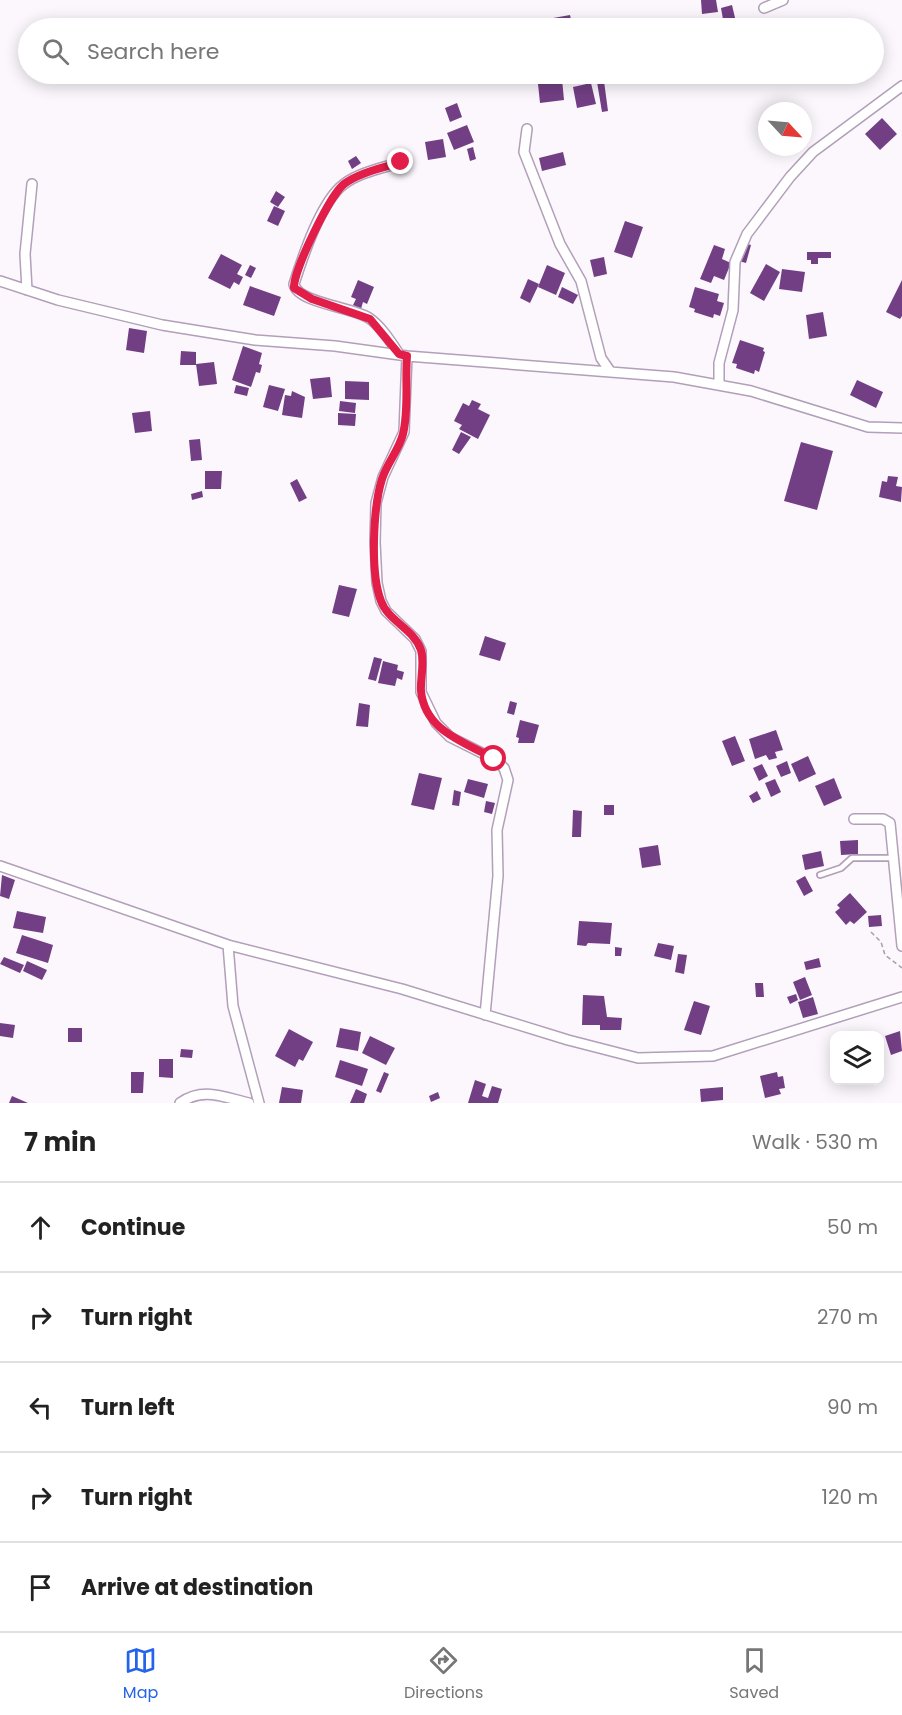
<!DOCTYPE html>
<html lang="en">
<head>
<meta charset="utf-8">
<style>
  body { margin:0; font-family:Poppins,sans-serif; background:#f6f6f6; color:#222 }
  .controls { position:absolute; right:18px; bottom:18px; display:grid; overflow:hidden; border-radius:12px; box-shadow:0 3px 15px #0003 }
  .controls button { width:54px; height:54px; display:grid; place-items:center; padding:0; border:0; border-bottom:2px solid #e0e0e0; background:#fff; color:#222; font:30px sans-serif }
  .compass { position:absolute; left:758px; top:102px; width:54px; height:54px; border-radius:50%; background:#fff; box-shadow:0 3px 15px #0003; rotate:116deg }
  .stop { position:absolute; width:18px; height:18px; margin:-14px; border:4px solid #e11d48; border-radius:50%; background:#fff }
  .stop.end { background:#e11d48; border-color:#fff; box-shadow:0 2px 6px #0008 }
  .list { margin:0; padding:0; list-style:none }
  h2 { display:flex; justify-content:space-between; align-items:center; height:78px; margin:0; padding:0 24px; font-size:26px }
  h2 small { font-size:20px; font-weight:400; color:#767676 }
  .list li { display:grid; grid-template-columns:39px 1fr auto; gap:18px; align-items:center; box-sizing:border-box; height:90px; padding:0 24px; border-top:2px solid #e0e0e0 }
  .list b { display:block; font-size:22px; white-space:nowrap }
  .list em { font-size:20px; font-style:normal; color:#767676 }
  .icon { flex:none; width:33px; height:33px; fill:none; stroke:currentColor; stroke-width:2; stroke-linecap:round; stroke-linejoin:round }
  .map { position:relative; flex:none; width:902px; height:1103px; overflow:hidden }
  .search { position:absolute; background:#fff; box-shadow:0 3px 15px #0003; left:18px; right:18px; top:18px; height:66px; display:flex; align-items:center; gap:15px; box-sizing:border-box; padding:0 21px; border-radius:33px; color:#767676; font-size:22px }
  .sheet { height:528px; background:#fff }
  nav { display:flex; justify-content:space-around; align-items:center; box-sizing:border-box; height:84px; border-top:2px solid #e0e0e0; background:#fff; font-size:16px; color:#767676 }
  nav a { display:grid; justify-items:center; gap:3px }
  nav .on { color:#2563eb }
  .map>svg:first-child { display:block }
  .building { fill:#723f84 }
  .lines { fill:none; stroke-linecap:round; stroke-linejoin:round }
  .service-casing { stroke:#b29fb9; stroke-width:8 }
  .minor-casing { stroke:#b29fb9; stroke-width:12 }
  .path { stroke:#a6a0a8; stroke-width:1.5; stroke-dasharray:4.5 3; stroke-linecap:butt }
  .service { stroke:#fff; stroke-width:4.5 }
  .minor { stroke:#fff; stroke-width:9 }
  .route { stroke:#e11d48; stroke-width:8 }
</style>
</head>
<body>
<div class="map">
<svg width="902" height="1103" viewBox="0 0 902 1103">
  <rect width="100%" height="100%" fill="#fbf7fd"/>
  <path class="building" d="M701,0H716L718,12L702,14Z
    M732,5L736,22L724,25L721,8Z
    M570,15L573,28H544L542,20Z
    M574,25H592V28H574Z
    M507,74H529L528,77L518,79L517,75L508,77Z
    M547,74H555V79H562L564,100L540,103L538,84L548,83Z
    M604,81L608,111L602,112L597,82Z
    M591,83L596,104L577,108L573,87Z
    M457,103L462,117L450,122L445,108Z
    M882,118L897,134L880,150L865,134Z
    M467,125L474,142L454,150L447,133Z
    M443,139L446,157L428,160L425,142Z
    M473,147L476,159L470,161L467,149Z
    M563,152L566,165L542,171L539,158Z
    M356,156L361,163L352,169L348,161Z
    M276,191L285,197L278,207L270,202Z
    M274,206L285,211L278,226L267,221Z
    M625,221L643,227L632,258L614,252Z
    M744,243L751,245L746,263L739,261Z
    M714,245L725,249L722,259L731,263L724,280L714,276L711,283L700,279Z
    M807,252H831V258H818V264H811V260H807Z
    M221,254L242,265L237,274L243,277L239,285L234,282L230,289L208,278Z
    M604,257L607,274L594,277L590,260Z
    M766,264L780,272L764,301L750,293Z
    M250,265L256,268L251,278L245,275Z
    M547,265L565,273L556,295L538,287Z
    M782,269L805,272L802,292L779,289Z
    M528,279L539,284L530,303L520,298Z
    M358,280L374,287L367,304L363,302L361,309L353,305L356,299L351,297Z
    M902,280V316L900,319L886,312Z
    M250,286L281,297L274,316L243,305Z
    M562,287L578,295L573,304L558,297Z
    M695,287L719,294L717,301L724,303L720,316L714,314L713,318L694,312L695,309L689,307Z
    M823,312L827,336L809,339L806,315Z
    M129,328L147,331L144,353L126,350Z
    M740,340L764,348L763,351L765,352L759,372L755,370L754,374L736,368L737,364L732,363Z
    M243,346L262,353L259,364L262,365L260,373L256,372L251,387L232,380Z
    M181,351L196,352V365H180Z
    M214,362L217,384L199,386L196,364Z
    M330,377L332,397L313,399L310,379Z
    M857,380L883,392L876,408L850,395Z
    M345,381L369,382V400L345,399Z
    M236,385L249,388L247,396L234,393Z
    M269,385L285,389L278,411L263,407Z
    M292,391L305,397L302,418L282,415L285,395L291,396Z
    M472,400L481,404L478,409L490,415L478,439L459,429L462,425L454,421L463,403L469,406Z
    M340,401L356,403L355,413L339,411Z
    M150,411L152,431L135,433L132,413Z
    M338,413L356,414L355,426L338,425Z
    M461,432L471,437L459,454L452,450Z
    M200,439L202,460L191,461L189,440Z
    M801,442L833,451L817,510L784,501Z
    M205,471H222L221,489H205Z
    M888,476L898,477L896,486L902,487L901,502L879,497L882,481L887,482Z
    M297,479L307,498L299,502L290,483Z
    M202,491L203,497L192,500L191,494Z
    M339,585L357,589L349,617L332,613Z
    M485,636L506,643L500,661L479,655Z
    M374,657L382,659L376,681L368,679Z
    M383,661L398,665L397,670L404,672L402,680L397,678L395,686L378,683Z
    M510,701L517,703L514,715L507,713Z
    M359,703L370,705L368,727L356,726Z
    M520,720L539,725L534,743H518L519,738L516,737Z
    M776,730L783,750L775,752L777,758L769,760L766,755L755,759L749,739Z
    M735,736L745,761L732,766L722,741Z
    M808,756L816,774L799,782L791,764Z
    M787,761L791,773L781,777L776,766Z
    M762,764L768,776L759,781L753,768Z
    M419,773L442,778L434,810L411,805Z
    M834,778L842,798L824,806L815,786Z
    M468,779L488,784L484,798L464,792Z
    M775,779L781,792L771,797L765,783Z
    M454,790L461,792L459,806L452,805Z
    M757,791L761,799L753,803L749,796Z
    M486,801L495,803L492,814L484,812Z
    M604,805H614V815H604Z
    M573,810L582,811L581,837H572Z
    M858,840V854L841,855L840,841Z
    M658,845L661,865L642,868L639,848Z
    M821,851L824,866L805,870L802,855Z
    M2,875L15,880L9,899L0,896Z
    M805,876L813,891L804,896L796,881Z
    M850,893L867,912L854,924L850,921L846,925L835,912L840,908L837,905Z
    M17,911L46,917L43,933L13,928Z
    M881,915L882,926L869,927L868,916Z
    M579,921L612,923L610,944L588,943L586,946L577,945Z
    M22,935L53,945L48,963L16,953Z
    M658,943L674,946L671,960L654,956Z
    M615,947L622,948L621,956H615Z
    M678,954L687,955L684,974L675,972Z
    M4,957L24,965L20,973L0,964Z
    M819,958L821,967L806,970L804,962Z
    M27,961L47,970L42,980L23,971Z
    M805,977L812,995L800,1000L793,982Z
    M755,983H763L764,997H756Z
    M796,994L798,1000L790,1004L787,997Z
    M583,995L604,996L607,1017L622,1018L621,1030H600V1025H582Z
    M813,997L818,1014L803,1018L798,1002Z
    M694,1001L710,1006L701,1035L684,1030Z
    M0,1023L15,1025L13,1038L0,1036Z
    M68,1028H82V1042H68Z
    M340,1028L361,1032L358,1051L336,1047Z
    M289,1029L313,1042L303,1061L299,1059L295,1067L275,1056Z
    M900,1031L902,1051L891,1055L885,1036Z
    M370,1036L395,1048L386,1065L362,1053Z
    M181,1049L193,1050L192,1058L180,1057Z
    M159,1059H173V1078L159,1077Z
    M340,1060L368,1069L362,1086L335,1077Z
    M131,1072H144L143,1093H131Z
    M384,1072L389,1074L381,1093L376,1091Z
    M777,1072L778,1077L783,1076L785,1088L779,1089L781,1094L765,1098L760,1076Z
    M475,1080L486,1084L482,1096L488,1098L492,1086L502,1089L498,1103H468Z
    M282,1087L303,1090L301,1103H279Z
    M723,1087V1100L701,1102L700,1089Z
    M356,1089L367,1094L364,1103H350Z
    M438,1092L440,1098L431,1102L429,1096Z
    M12,1096L28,1103H9Z"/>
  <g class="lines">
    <defs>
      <path id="service" d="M820,875L841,868L852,858H892"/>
      <path id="minor" d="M764,8L783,0
        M527,129L524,152L560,244L581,281L601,358L610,371
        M0,281L58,300L162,325L255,340L335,346L407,356L674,377L751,391L868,427L902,428
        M27,290L25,254L32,184
        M399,354C391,342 381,326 369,318C353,307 297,303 294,284C303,256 321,201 344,184C360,172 383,168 401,162
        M407,356L404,432L383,477L376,503L375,542L377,583L381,601L386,611L415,639L421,651V692L436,723L450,737L494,759L504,768L508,780L497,830L498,876L485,1015
        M719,383V363L733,310L735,262L747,234L790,177L813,152L902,86
        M854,819H883L890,823L902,946
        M0,866L228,945L402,989L568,1040L638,1058L713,1056L902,997
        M228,945L233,1006L259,1103
        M180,1103C203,1087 223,1097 249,1103"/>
    </defs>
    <use href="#service" class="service-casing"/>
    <use href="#minor" class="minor-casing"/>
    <path class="path" d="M871,932L881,942L885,955L902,968"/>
    <use href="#service" class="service"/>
    <use href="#minor" class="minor"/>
  </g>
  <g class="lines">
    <path class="route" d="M401,162C383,168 360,172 344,184C330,195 293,271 294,288L312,299L370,319L399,354L407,356C405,381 409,409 403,434C399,450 387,463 382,479C373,508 370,573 381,601C388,621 414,629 421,650C425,663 420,678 421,691C425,732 466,742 494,759"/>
  </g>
</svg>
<div class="controls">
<button><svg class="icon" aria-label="layers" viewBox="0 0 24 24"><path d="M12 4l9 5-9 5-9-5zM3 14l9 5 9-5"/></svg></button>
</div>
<svg class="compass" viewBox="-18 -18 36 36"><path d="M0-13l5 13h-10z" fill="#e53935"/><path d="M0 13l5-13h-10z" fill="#767676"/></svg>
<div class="stop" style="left:494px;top:759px"></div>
<div class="stop end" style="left:401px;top:162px"></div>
<div class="search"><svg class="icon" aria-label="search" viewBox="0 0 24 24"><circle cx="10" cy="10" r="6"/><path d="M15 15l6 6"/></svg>Search here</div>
</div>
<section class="sheet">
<h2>7 min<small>Walk · 530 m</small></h2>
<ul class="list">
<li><svg class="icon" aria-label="ahead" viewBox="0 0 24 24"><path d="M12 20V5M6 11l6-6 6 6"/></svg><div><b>Continue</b></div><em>50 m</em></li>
<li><svg class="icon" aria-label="right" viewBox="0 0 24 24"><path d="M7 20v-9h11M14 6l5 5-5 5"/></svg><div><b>Turn right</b></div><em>270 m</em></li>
<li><svg class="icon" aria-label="left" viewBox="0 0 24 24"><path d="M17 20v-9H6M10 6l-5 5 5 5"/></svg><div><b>Turn left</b></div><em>90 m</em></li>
<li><svg class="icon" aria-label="right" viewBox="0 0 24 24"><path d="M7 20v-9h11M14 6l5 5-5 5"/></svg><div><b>Turn right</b></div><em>120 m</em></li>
<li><svg class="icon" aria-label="arrive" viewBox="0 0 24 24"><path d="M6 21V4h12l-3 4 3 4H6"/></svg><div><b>Arrive at destination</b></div></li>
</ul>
</section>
<nav>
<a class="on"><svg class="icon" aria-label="map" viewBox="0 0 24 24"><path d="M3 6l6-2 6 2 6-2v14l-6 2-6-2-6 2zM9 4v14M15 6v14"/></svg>Map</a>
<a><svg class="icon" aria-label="directions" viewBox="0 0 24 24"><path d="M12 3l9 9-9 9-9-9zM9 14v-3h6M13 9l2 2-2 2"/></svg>Directions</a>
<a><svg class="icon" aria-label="saved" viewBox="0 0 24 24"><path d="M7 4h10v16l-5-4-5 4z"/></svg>Saved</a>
</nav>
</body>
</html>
